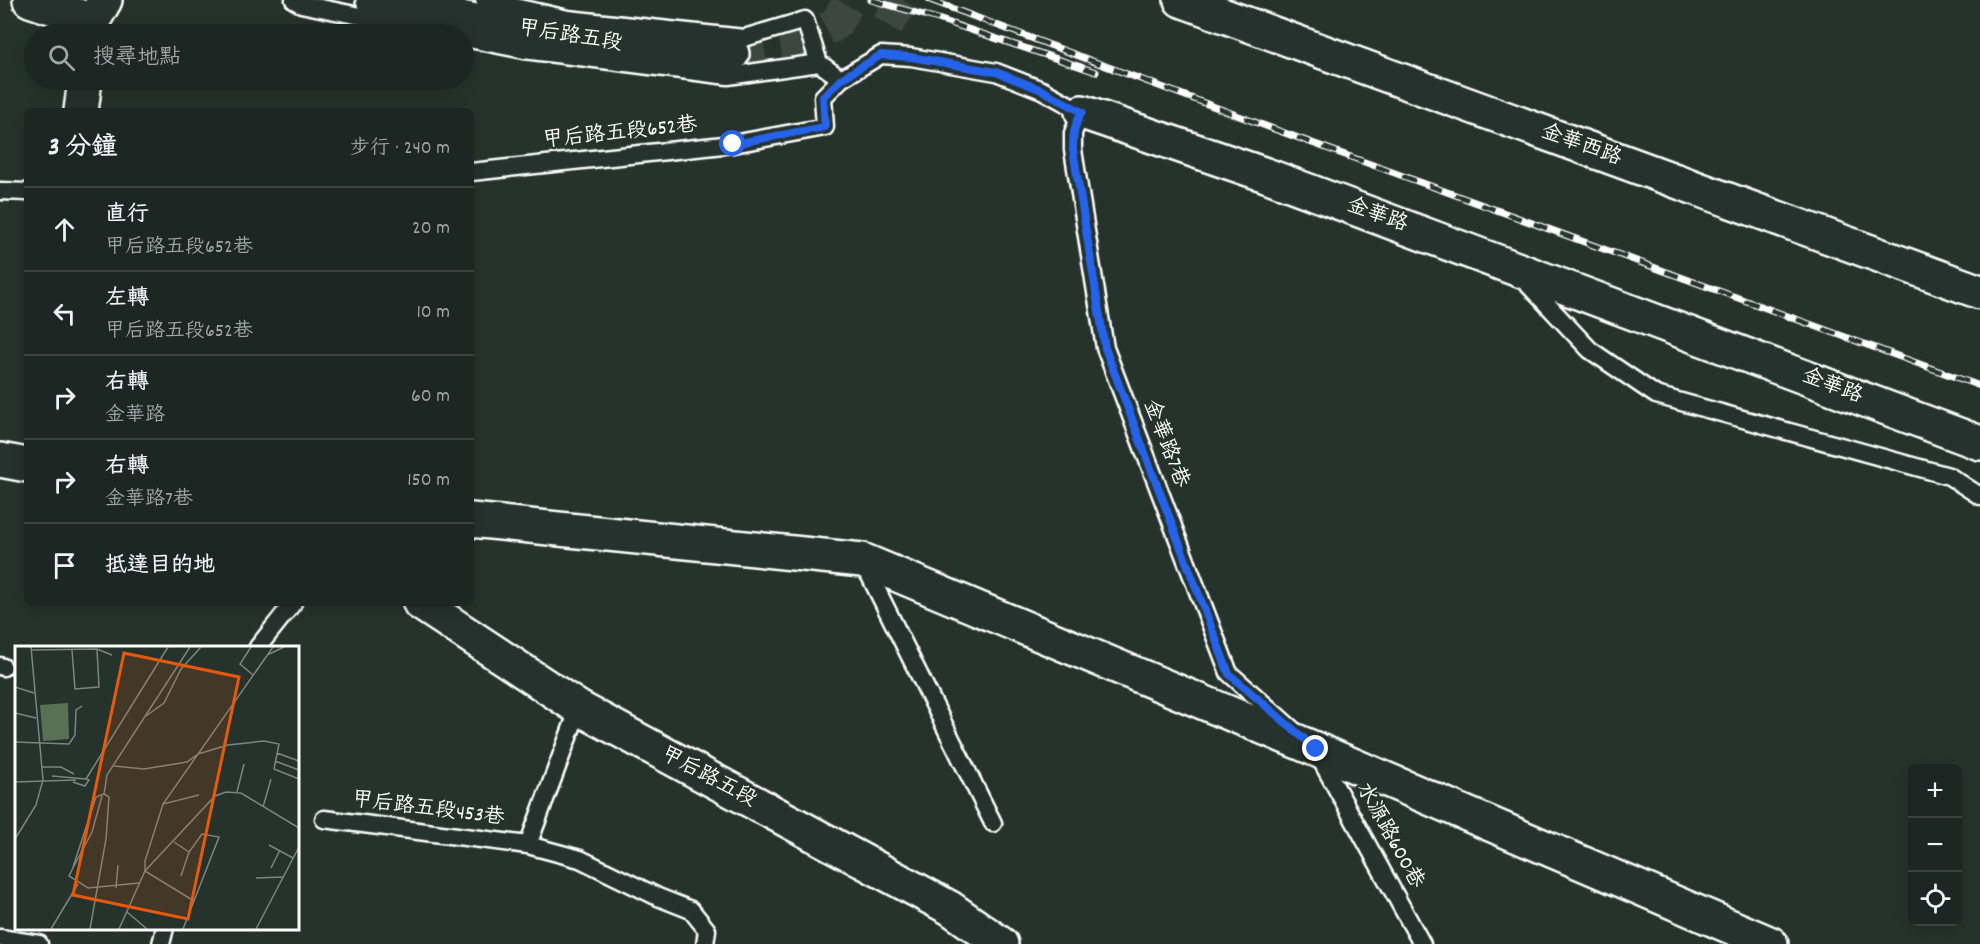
<!DOCTYPE html>
<html lang="zh-TW">
<head>
<meta charset="utf-8">
<style>
  body { margin:0; font-family:Dekko,"LXGW WenKai TC",sans-serif; background:#252e2a; color:#f1f3f6 }
  .controls { position:absolute; right:18px; bottom:18px; display:grid; overflow:hidden; border-radius:9px; box-shadow:0 3px 15px #0003 }
  .controls button { width:54px; height:54px; display:grid; place-items:center; padding:0; border:0; border-bottom:2px solid #3a4340; background:#1c2622; color:#f1f3f6; font:30px sans-serif }
  .stop { position:absolute; width:18px; height:18px; margin:-14px; border:4px solid #2563eb; border-radius:50%; background:#fff }
  .stop.end { background:#2563eb; border-color:#fff; box-shadow:0 2px 6px #0008 }
  .list { margin:0; padding:0; list-style:none }
  h2 { display:flex; justify-content:space-between; align-items:center; height:78px; margin:0; padding:0 24px; font-size:26px }
  h2 small { font-size:20px; font-weight:400; color:#a0a5a5 }
  .list li { display:grid; grid-template-columns:39px 1fr auto; gap:18px; align-items:center; box-sizing:border-box; height:84px; padding:0 24px; border-top:2px solid #3a4340 }
  .list b { display:block; font-size:22px; white-space:nowrap }
  .list p { margin:0; font-size:20px; white-space:nowrap; color:#a0a5a5 }
  .list em { font-size:20px; font-style:normal; color:#a0a5a5 }
  .icon { flex:none; width:33px; height:33px; fill:none; stroke:currentColor; stroke-width:2; stroke-linecap:round; stroke-linejoin:round }
  .map { position:relative; flex:none; width:1980px; height:944px; overflow:hidden }
  .search { position:absolute; background:#1c2622; box-shadow:0 3px 15px #0003; left:24px; top:24px; width:450px; height:66px; display:flex; align-items:center; gap:15px; box-sizing:border-box; padding:0 21px; border-radius:33px; color:#a0a5a5; font-size:22px }
  .panel { position:absolute; background:#1c2622; box-shadow:0 3px 15px #0003; left:24px; top:108px; width:450px; height:498px; border-radius:9px }
  .map>svg:first-child { display:block }
  .lines { fill:none; stroke-linecap:round; stroke-linejoin:round }
  .street-tunnel { stroke:#3c4742; stroke-width:33; stroke-dasharray:33 16; stroke-linecap:butt }
  .secondary-tunnel { stroke:#3c4742; stroke-width:33; stroke-dasharray:33 16; stroke-linecap:butt }
  .lane-casing { stroke:#fff; stroke-width:21 }
  .street-casing { stroke:#fff; stroke-width:38 }
  .secondary-casing { stroke:#fff; stroke-width:38 }
  .lane { stroke:#26332d; stroke-width:16 }
  .street { stroke:#26332d; stroke-width:33 }
  .secondary { stroke:#26332d; stroke-width:33 }
  .rail-casing { stroke:#fff; stroke-width:7 }
  .rail { stroke:#26332d; stroke-width:4.5; stroke-dasharray:14; stroke-linecap:butt }
  .route { stroke:#2563eb; stroke-width:8 }
  .labels { text-anchor:middle; dominant-baseline:central; stroke-width:4.5; stroke-linejoin:round; paint-order:stroke }
  .street-label { font-size:21px; fill:#fff; stroke:#26332d }
  .inset-road { fill:none; stroke:#7d8581; stroke-width:1.5 }
  .view { fill:#e8590c; fill-opacity:0.15; stroke:#e8590c; stroke-width:3 }
  .inset-edge { fill:none; stroke:#fff; stroke-width:3 }
</style>
</head>
<body>
<div class="map">
<svg width="1980" height="944" viewBox="0 0 1980 944">
  <rect width="100%" height="100%" fill="#26332d"/>
  <filter id="ink" filterUnits="userSpaceOnUse"><feTurbulence type="fractalNoise" baseFrequency=".0167" numOctaves="2"/><feDisplacementMap in="SourceGraphic" scale="12" xChannelSelector="R" yChannelSelector="G"/><feConvolveMatrix kernelMatrix="1 2 1 2 8 2 1 2 1" color-interpolation-filters="sRGB"/></filter>
  <g filter="url(#ink)">
    <g class="lines">
      <path class="street-tunnel" d="M887,25L903,0"/>
      <path class="secondary-tunnel" d="M732,54L794,43L835,25L850,0"/>
      <defs>
        <path id="lane" d="M294,0L301,4L448,34
          M484,0L568,19L744,38L805,20L819,63L841,79L881,55L911,57L996,72L1042,90L1082,112L1073,133V150L1105,348L1229,673L1292,729
          M464,38L524,50L728,76L819,63
          M471,172L733,144L825,127L823,97L841,79
          M0,191L27,192
          M1523,279L1590,350L1656,395L1949,476L1980,496
          M864,564L993,823
          M258,647L293,603
          M0,666L3,667
          M1317,753L1422,944
          M324,819L528,845L580,859L658,897L691,910L707,930L705,944
          M528,845L579,708
          M0,938L39,944
          M161,944L165,928"/>
        <path id="street" d="M30,0L93,21
          M1181,0L1980,292
          M1082,112L1266,175L1980,443
          M471,520L862,560L1315,749L1771,944"/>
        <path id="secondary" d="M373,0C492,25 611,50 732,54
          M91,34L93,21L105,0
          M81,111L85,80
          M0,460L27,465
          M420,603L579,708L950,908L1001,944"/>
      </defs>
      <use href="#lane" class="lane-casing"/>
      <use href="#street" class="street-casing"/>
      <use href="#secondary" class="secondary-casing"/>
      <use href="#lane" class="lane"/>
      <use href="#street" class="street"/>
      <use href="#secondary" class="secondary"/>
      <defs>
        <path id="rail" d="M871,0L938,19L1096,72
          M930,0L1271,128L1980,386"/>
      </defs>
      <use href="#rail" class="rail-casing"/>
      <use href="#rail" class="rail"/>
    </g>
  </g>
  <g class="lines" filter="url(#ink)">
    <path class="route" d="M733,144L825,127L823,97L841,79L881,55L911,57L996,72L1042,90L1082,112C1074,124 1073,136 1073,150L1105,348L1229,674L1316,749"/>
  </g>
  <g class="labels">
    <g class="street-label">
      <text transform="translate(570 37) rotate(9)">甲后路五段</text>
      <text transform="translate(620 134) rotate(-6)">甲后路五段652巷</text>
      <text transform="translate(1581 146) rotate(20)">金華西路</text>
      <text transform="translate(1377 216) rotate(20)">金華路</text>
      <text transform="translate(1832 387) rotate(21)">金華路</text>
      <text transform="translate(1165 444) rotate(69)">金華路7巷</text>
      <text transform="translate(708 778) rotate(28)">甲后路五段</text>
      <text transform="translate(428 810) rotate(7)">甲后路五段453巷</text>
      <text transform="translate(1389 836) rotate(61)">水源路600巷</text>
    </g>
  </g>
  <g transform="translate(15 646)">
    <rect width="284" height="284" fill="#26332d"/>
    <path d="M53,57L54,93L28,95L25,59Z" fill="#587156"/>
    <path class="inset-road" d="M236,1L225,18L238,29M17,4L82,3L97,9M57,4L60,43L84,41L82,3M252,9L269,1M0,41L19,47M0,67L21,72M131,70L149,57L166,23L186,1M0,96L54,98L60,89L61,64L67,60M262,107L284,115M260,115L284,124M99,120L129,123L172,116L183,108L213,99L249,95L264,98L259,123L284,133M26,121H46L59,128M37,130L71,133M71,133L153,1M0,136L61,134M58,136L70,140L74,134L71,133M222,146L229,118M148,158L184,149M248,161L256,133M0,193L21,159L28,134L16,1M159,196L174,206M254,199L278,212M59,220L54,230L73,242L124,237M59,220L77,186L87,150M58,221L81,151L89,148L92,129L175,1M256,222L265,204M166,230L174,206L187,188L204,191L168,283M241,232L268,231M101,242L103,219M179,255L130,225V215L148,158L258,1M112,266L132,283M36,283L63,238M75,283L91,193L94,151L89,148M104,283L130,225L200,150L211,146L226,147L284,182M241,283L284,201"/>
    <path class="view" d="M109,7L224,31L173,273L58,249Z"/>
    <rect width="284" height="284" class="inset-edge"/>
  </g>
</svg>
<div class="controls">
<button>+</button>
<button>−</button>
<button><svg class="icon" aria-label="locate" viewBox="0 0 24 24"><circle cx="12" cy="12" r="6"/><path d="M12 2v4M12 18v4M2 12h4M18 12h4"/></svg></button>
</div>
<div class="stop" style="left:733px;top:144px"></div>
<div class="stop end" style="left:1316px;top:749px"></div>
<div class="search"><svg class="icon" aria-label="search" viewBox="0 0 24 24"><circle cx="10" cy="10" r="6"/><path d="M15 15l6 6"/></svg>搜尋地點</div>
<section class="panel">
<h2>3 分鐘<small>步行 · 240 m</small></h2>
<ul class="list">
<li><svg class="icon" aria-label="ahead" viewBox="0 0 24 24"><path d="M12 20V5M6 11l6-6 6 6"/></svg><div><b>直行</b><p>甲后路五段652巷</p></div><em>20 m</em></li>
<li><svg class="icon" aria-label="left" viewBox="0 0 24 24"><path d="M17 20v-9H6M10 6l-5 5 5 5"/></svg><div><b>左轉</b><p>甲后路五段652巷</p></div><em>10 m</em></li>
<li><svg class="icon" aria-label="right" viewBox="0 0 24 24"><path d="M7 20v-9h11M14 6l5 5-5 5"/></svg><div><b>右轉</b><p>金華路</p></div><em>60 m</em></li>
<li><svg class="icon" aria-label="right" viewBox="0 0 24 24"><path d="M7 20v-9h11M14 6l5 5-5 5"/></svg><div><b>右轉</b><p>金華路7巷</p></div><em>150 m</em></li>
<li><svg class="icon" aria-label="arrive" viewBox="0 0 24 24"><path d="M6 21V4h12l-3 4 3 4H6"/></svg><div><b>抵達目的地</b></div></li>
</ul>
</section>
</div>
</body>
</html>
